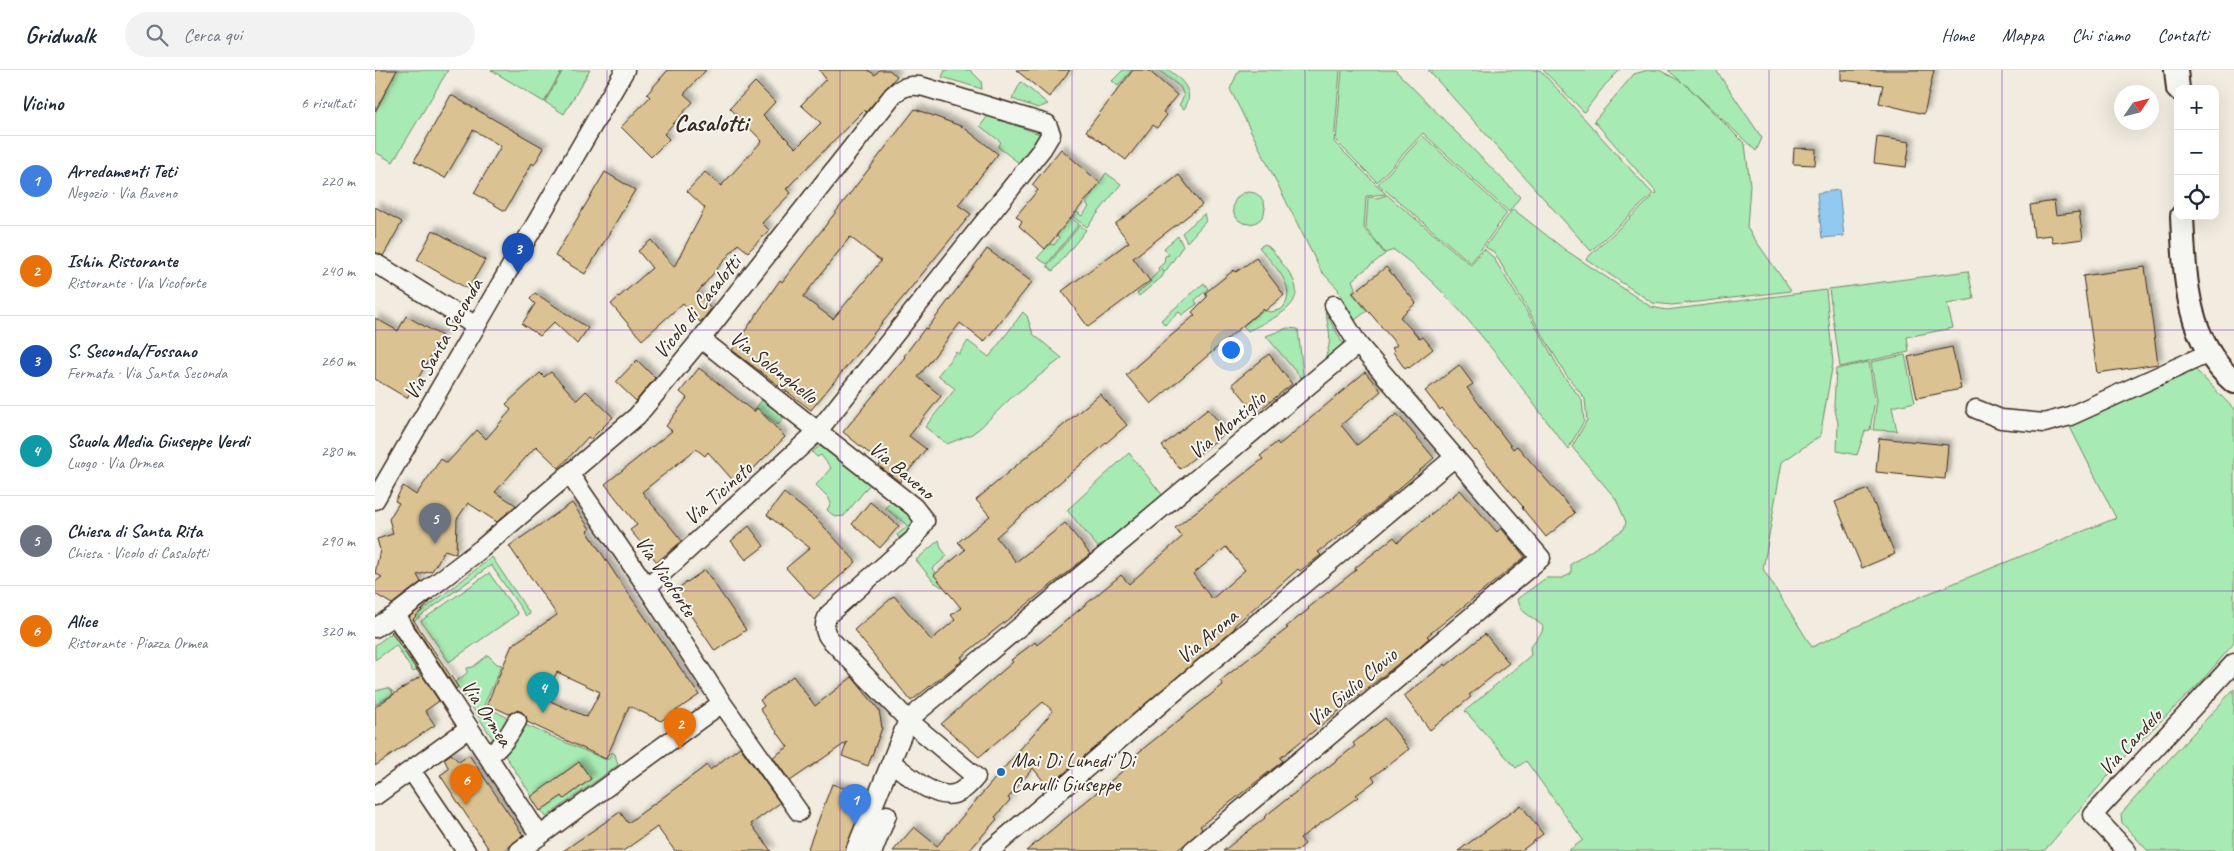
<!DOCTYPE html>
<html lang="it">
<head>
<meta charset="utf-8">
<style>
  body { margin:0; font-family:Caveat,sans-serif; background:#f2f2f3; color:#1f2937 }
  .controls { position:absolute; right:15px; top:15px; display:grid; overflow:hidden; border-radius:10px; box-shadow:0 5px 20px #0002 }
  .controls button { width:45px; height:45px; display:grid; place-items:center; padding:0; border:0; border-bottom:1px solid #e0e1e3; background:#fff; color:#1f2937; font:25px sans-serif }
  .compass { position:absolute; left:1739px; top:15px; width:45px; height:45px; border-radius:50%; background:#fff; box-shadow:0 5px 20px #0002; rotate:55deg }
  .you { position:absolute; left:855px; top:279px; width:18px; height:18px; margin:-12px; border:4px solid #fff; border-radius:50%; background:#1a73e8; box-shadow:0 0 0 8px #1a73e833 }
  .badge { display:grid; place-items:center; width:32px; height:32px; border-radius:50%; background:#1f6fb2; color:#fff; font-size:16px; font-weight:700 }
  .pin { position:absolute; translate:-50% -41px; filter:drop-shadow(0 1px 2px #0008) }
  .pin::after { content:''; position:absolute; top:26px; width:18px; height:15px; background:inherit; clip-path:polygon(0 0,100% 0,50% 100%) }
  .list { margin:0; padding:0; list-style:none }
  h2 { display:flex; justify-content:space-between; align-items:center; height:65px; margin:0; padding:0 20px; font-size:21px }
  h2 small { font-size:16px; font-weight:400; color:#747a83 }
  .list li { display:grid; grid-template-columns:32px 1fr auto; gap:15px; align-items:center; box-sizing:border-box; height:90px; padding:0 20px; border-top:1px solid #e0e1e3 }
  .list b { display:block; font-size:19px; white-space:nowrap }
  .list p { margin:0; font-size:16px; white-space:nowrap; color:#747a83 }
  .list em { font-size:16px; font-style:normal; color:#747a83 }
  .icon { flex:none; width:28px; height:28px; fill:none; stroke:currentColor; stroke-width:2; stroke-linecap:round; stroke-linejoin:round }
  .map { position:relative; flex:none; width:1859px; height:781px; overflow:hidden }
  header { display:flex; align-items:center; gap:30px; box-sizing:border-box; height:70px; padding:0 25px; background:#fff; border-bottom:1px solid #e0e1e3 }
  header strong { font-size:24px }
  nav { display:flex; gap:28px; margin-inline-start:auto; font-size:18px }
  .search { width:350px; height:45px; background:#f2f2f3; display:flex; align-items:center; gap:12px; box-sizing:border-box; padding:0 18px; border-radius:28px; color:#747a83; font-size:19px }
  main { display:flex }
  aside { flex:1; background:#fff }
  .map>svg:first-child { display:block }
  .green { fill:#a8eab3; stroke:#728a68 }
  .water { fill:#91c9f0; stroke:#6f899c }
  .building { fill:#dbc292; stroke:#3b2a1e; fill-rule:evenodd; filter:url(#shadow) }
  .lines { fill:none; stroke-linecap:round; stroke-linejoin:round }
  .minor-casing { stroke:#3b2a1e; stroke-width:21 }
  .major-casing { stroke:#3b2a1e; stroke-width:26 }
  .minor { stroke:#f6f6f2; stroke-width:18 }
  .major { stroke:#f6f6f2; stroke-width:22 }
  .grid { fill:none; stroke:#7b2cbf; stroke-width:1; stroke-opacity:0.55 }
  .poi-dot { fill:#1f6fb2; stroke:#f6f6f2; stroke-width:2 }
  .labels { text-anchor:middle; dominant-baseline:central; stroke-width:4; stroke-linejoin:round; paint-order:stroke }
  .street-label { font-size:21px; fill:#3b2a1e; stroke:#f6f6f2 }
  .poi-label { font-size:21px; fill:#3b2a1e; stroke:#f6f6f2; text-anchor:start }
  .quarter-label { font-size:24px; font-weight:bold; fill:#3b2a1e; stroke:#f6f6f2 }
</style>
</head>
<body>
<header>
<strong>Gridwalk</strong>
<div class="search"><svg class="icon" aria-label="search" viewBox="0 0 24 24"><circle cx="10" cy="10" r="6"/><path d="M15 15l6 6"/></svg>Cerca qui</div>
<nav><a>Home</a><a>Mappa</a><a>Chi siamo</a><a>Contatti</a></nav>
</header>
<main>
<aside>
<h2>Vicino<small>6 risultati</small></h2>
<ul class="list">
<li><span class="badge" style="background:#3f7fe0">1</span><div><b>Arredamenti Teti</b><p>Negozio · Via Baveno</p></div><em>220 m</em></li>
<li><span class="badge" style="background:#e8710a">2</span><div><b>Ishin Ristorante</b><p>Ristorante · Via Vicoforte</p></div><em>240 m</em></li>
<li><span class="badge" style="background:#1a4fb4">3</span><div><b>S. Seconda/Fossano</b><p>Fermata · Via Santa Seconda</p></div><em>260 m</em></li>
<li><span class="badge" style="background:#0f9aa8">4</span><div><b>Scuola Media Giuseppe Verdi</b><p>Luogo · Via Ormea</p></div><em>280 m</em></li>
<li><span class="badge" style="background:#6b7280">5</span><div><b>Chiesa di Santa Rita</b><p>Chiesa · Vicolo di Casalotti</p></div><em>290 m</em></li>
<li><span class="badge" style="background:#e8710a">6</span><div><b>Alice</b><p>Ristorante · Piazza Ormea</p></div><em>320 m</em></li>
</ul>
</aside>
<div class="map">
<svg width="1859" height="781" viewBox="0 0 1859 781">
  <defs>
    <filter id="shadow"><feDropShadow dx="4.5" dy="-4.5" stdDeviation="2.5" flood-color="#0004"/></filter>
  </defs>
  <rect width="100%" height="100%" fill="#f1ecdf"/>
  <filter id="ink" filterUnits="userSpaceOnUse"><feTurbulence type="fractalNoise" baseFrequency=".02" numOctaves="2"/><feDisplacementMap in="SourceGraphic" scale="10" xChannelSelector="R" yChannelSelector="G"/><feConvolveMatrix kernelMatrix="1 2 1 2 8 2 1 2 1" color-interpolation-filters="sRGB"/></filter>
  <g filter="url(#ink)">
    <path class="green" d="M21,0H73L18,92L0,82V44Z
      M116,0H187L169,32Z
      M188,0H215L189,44L170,32Z
      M570,0H595L606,11L607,19L567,7Z
      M748,0H757L743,16L737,11Z
      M783,0H794C807,10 821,22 809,39L804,35L809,26L805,17Z
      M864,0H965L959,72L1011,124L991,126L989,158L1010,184L977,210L980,218L977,223L992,241L980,250L963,221L964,220L946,201L855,19Z
      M967,0H1020L1145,127L1134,142L1048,63L1002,112L961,71Z
      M1053,0H1165L1278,124L1216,181Z
      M1168,0H1245L1230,15L1209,42Z
      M1273,0H1284L1307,12L1293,0H1341L1387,68L1381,81L1309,13L1370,74L1375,115L1372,158L1416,221L1297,235L1278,233L1211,189L1282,123L1219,51L1259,4Z
      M646,12L673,34L663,38L637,29Z
      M613,46L665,64L644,93L623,77L626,72L605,56Z
      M1048,66L1132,143L1096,193L1003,114Z
      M731,103L746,114L712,157L698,147L702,142L707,146L714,137L711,133Z
      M858 138a16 16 0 1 1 32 0a16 16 0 1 1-32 0Z
      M1012,125L1096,195L1109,179L1118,187L1166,265L1187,304L1207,330L1209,351L1193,379C1140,311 1088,230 1019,180L1010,183L991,158L993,127L1002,128Z
      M1138,139L1189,179L1276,237L1292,240L1451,220L1458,293L1445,366L1407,392L1388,499L1437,577L1547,526L1741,448L1694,355L1820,299L1859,339V573L1825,613L1751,685L1670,780L1666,781H1193L1208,770L1151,691L1141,698L1090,641L1156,585L1155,577L1167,562L1168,556L1148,541L1142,529L1171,508H1187L1196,504V494L1249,459L1251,452L1241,429L1197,377L1212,350L1210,329L1190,303L1119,182L1110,177Z
      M829,144L831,151L812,172L807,163Z
      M695,147L704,154L672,194L662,188L675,174L679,175L684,168L682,165Z
      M705,155L711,160L678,201L672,196Z
      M803,166L808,176L790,202L786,198L789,203L787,207L764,226L762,223L776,212L775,210L784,201L783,198L789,193L790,186L794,185L789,178Z
      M890,174C899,180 904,190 910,197C941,234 900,247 873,261L868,256L888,240L896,242L907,239C925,218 897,194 884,177Z
      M1593,201L1599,229L1572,234L1578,258L1532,267L1534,282L1465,297L1454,219Z
      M829,213L833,219L820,230L822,234L807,245L804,242L790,255L786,250Z
      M950,241L968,274L966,277L948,293C958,270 955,264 950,241Z
      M648,242L652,246L658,264L687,288L637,327L606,357L597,364L572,374L550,357L580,319L563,305L581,282L584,284L593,271L614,287Z
      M912,258L923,259L928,305L926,308L891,266Z
      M1530,285L1540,332L1517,337L1522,361L1498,360L1502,330L1496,292Z
      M1494,292L1500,330L1495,360L1490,361L1482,385L1462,381L1463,353L1459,335L1461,299Z
      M387,330L406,344L408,349L403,355L390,345L387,346L360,365Z
      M445,376L495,414L469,446L460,447L452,440L456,433L453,427L441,415L456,398L446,385L442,387L437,382Z
      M754,383L789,427L726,481L692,440Z
      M516,432L540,450V456L524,468L522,465L533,456L510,438Z
      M564,470L566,478L572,486L557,499L572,516L567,517L559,512L541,490Z
      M117,487L155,544L151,546L116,495L39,551L38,548Z
      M114,503L143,544L74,592L46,551Z
      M17,563L42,600L38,602L21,575L0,590V575Z
      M113,585L122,594L127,595L109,635L133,648L120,672L80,612L92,603V598L98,597Z
      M13,618L17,621L18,624L0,635V621Z
      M1859,619V781H1773L1747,753L1746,744L1789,695Z
      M148,654L229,689H234L237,682L240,684L243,695L171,747L129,684L134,679Z"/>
    <path class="water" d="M1464,120L1469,166L1447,168L1442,123Z"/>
    <path class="building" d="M0,0H22L0,41Z
      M293,0H331L309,24L318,32L289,64L294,69L276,87L246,57L275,27L272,24Z
      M444,0H493L500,5L504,0H514L522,6L491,42L489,40L411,119L416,123L387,153L394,160L373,182L363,174L322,223L336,239L328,249L325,252L308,233L267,270L236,234L277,198L263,181L276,170L299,197L330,138L312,121L330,102L346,116L387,71L355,38L380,12L400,32L388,45L421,78L446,53L426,35L451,9Z
      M641,0H695L674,27Z
      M758,0H773L802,25L788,42L792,45L782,58L778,55L751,90L711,61Z
      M1466,0H1559L1549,44L1504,33L1508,15L1466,10Z
      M76,25L169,78L159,95L157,93L130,141L99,123L126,76L98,60L70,108L39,91Z
      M540,39L588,57L623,84L583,135L596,144L436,340L357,280L405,210L407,212ZM475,167L506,191L458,249L428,227Z
      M1502,67L1535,72L1531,97L1499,93Z
      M1419,78L1441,79L1440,95L1418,94Z
      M686,79L725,113L670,179L644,156L647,151L641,146L663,120L657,115Z
      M230,102L260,120L210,204L180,186Z
      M804,105L827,135L758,188L775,211L713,257L687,221L754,172L740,154Z
      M1679,131L1681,145L1704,142L1708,169L1678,173L1676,165L1659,167L1655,135Z
      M0,137L27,152L8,186L0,182Z
      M58,160L110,190L93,219L42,190Z
      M612,179L657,212L609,272L585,253L543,307L566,326L534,366L551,379L525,412L504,396L506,393L468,362L530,287L529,286L550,258L552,259Z
      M881,188L909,225L890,241L888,239L878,247L776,334L751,305L820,245L817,242L832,227L830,223L859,200L861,202Z
      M1011,197L1041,233L1025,247L1045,269L1048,267L1058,279L1034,298L1033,297L1030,299L1018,282L1019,281L1017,278L1022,275L978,223Z
      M1770,197L1783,294L1722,303L1708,206Z
      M160,223L213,258L202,274L179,252L165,266L147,254L160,234L155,229Z
      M31,246L67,266L32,328L0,309V248L23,261Z
      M1577,277L1586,319L1542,328L1533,287Z
      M894,284L917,314L881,343L857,314Z
      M262,290L280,308L261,331L241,312Z
      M1084,295L1098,314L1092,318L1138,379L1142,376L1200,443L1171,467L1147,438L1148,437L1101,380L1100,381L1067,338L1065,340L1050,321Z
      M324,298L379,342L382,338L410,367L362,415L333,382L330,386L321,379L267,422L307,471L282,492L255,460L262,455L230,414L297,361L291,356L312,328L305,322Z
      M176,302L202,330L211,321L238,347L216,369L213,367L184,398L161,376L120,422L141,435L140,436L122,452L93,433L82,449L81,484L70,480L57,501L42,505L46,512L17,534L0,524V512L7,507L0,503L5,480L2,469L18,464L14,449L24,433L20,431L28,416L41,425L66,389L72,393L102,360L111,369L136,340L131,334L165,303L169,307Z
      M990,302L1006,321L966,355L982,375L1022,344L1059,388L997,442L943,482L946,485L925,501L923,499L859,556L860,558L673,717L658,698L633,728L635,730L620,747L622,749L594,781H518L539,757L562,776L678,641L668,632L604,687L566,654L638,592L636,590L660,572L662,575L746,505L754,514L807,467L800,458L888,389L885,386L902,372L904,375ZM851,477L870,500L837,529L818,504Z
      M725,324L752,355L621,467L641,492L690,453L715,484L586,587L588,590L536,631L479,560L519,526L556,570L580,550L576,545L586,538L559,505L590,480L583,472L615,446L601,430Z
      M833,339L852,362L805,399L787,376Z
      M1504,368L1573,375L1570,409L1501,402Z
      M1493,419L1520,484L1487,498L1460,432Z
      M1085,420L1122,462L1126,458L1150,487L1052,566L1054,568L1043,578L905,688L908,691L825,756L827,759L809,775L801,781H651L761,690L759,686L848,615L845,611L913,558L911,557L934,539L933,538L981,500L980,498L1019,467L1023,472Z
      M409,423L442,449L481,492L439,529L411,498L435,478L392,445Z
      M495,432L524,456L505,478L477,454Z
      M197,433L215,459L212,461L244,510L324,625L286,651L254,636L231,689L152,652L151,646L147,642L142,640L134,644L112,634L137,575L182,545L134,476ZM182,602L225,622L212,647L168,628Z
      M374,456L389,476L371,490L356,471Z
      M330,500L371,560L340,581L299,521Z
      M58,529L38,549L83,617L81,619L34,547Z
      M18,561L64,631L50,641L60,655L0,696V637L46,606L16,562Z
      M1110,564L1134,593L1094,625L1096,627L1055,660L1029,626L1070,594L1071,596Z
      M418,606L440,636L477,607L504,640L507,658L493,696L467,686L472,672L415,711L398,687L413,677L385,639L389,636L385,630Z
      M1010,648L1034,679L997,707L1000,711L981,725L983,727L925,768L930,774L922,781H848L890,748L889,747L980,676L978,673Z
      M365,677L405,733L376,754L396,781H300L282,757L248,781H188L245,742L253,753L332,695L335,700Z
      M76,684L84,692L94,685L148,765L129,781H115L65,705L74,699L69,689Z
      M204,692L216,709L189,729L187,726L165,741L156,727Z
      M457,714L491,726L470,781H432Z
      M1146,735L1168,764L1146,781H1083Z"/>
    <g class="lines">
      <defs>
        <path id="minor" d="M0,193L101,256
          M326,269L539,437L550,451L539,469L454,544C448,554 448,561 455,569L533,650L480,781
          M1601,339L1626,349L1669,353L1695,346L1834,283
          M0,430L250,0
          M20,545L165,766
          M0,558L20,545L106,479L262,346L326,269L518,25C527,16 536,14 549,17L672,54L676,64L667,79L443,361L272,517
          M347,633L424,742
          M113,686C127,677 134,665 142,651
          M516,692C532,704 558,729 579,724C588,722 595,714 601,707L533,650L983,274
          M36,700L91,781
          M0,726L94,658
          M144,781L347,633L272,517L195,405
          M498,781L512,745
          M615,781L789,631L1080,387
          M817,781L1166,488L983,274L959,235
          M1752,781L1718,745L1859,593"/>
        <path id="major" d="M1801,0L1803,19
          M1807,146C1810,206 1810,269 1859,312"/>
      </defs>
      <use href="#minor" class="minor-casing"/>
      <use href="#major" class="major-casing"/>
      <use href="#minor" class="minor"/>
      <use href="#major" class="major"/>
    </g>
  </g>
  <path class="grid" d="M232,0V781M465,0V781M697,0V781M930,0V781M1162,0V781M1394,0V781M1627,0V781M0,260H1859M0,521H1859"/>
  <circle class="poi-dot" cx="626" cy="702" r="5"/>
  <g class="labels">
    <g class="street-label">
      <text transform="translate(322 237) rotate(-51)">Vicolo di Casalotti</text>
      <text transform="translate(68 269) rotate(-60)">Via Santa Seconda</text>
      <text transform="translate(399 297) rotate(38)">Via Solonghello</text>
      <text transform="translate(852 355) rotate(-40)">Via Montiglio</text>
      <text transform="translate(527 400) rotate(40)">Via Baveno</text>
      <text transform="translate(343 423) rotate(-42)">Via Ticineto</text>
      <text transform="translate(291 506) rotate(56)">Via Vicoforte</text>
      <text transform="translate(832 566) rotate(-40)">Via Arona</text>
      <text transform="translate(977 617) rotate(-40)">Via Giulio Clovio</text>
      <text transform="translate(112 643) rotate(57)">Via Ormea</text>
      <text transform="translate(1755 672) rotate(-47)">Via Candelo</text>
    </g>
    <g class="poi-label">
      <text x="636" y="690">Mai Di Lunedi' Di<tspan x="636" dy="24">Carulli Giuseppe</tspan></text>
    </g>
    <g class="quarter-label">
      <text x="336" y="53">Casalotti</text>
    </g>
  </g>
</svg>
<div class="controls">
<button>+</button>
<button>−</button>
<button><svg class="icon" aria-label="locate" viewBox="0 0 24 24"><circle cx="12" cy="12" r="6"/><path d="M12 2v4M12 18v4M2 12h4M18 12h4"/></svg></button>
</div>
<svg class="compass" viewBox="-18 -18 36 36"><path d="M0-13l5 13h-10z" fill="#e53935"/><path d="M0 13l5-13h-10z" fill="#747a83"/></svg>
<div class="you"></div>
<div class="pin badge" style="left:480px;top:755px;background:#3f7fe0">1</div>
<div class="pin badge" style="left:305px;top:679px;background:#e8710a">2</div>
<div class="pin badge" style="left:143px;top:204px;background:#1a4fb4">3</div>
<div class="pin badge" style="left:168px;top:643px;background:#0f9aa8">4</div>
<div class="pin badge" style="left:60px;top:474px;background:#6b7280">5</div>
<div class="pin badge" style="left:91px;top:735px;background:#e8710a">6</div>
</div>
</main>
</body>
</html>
